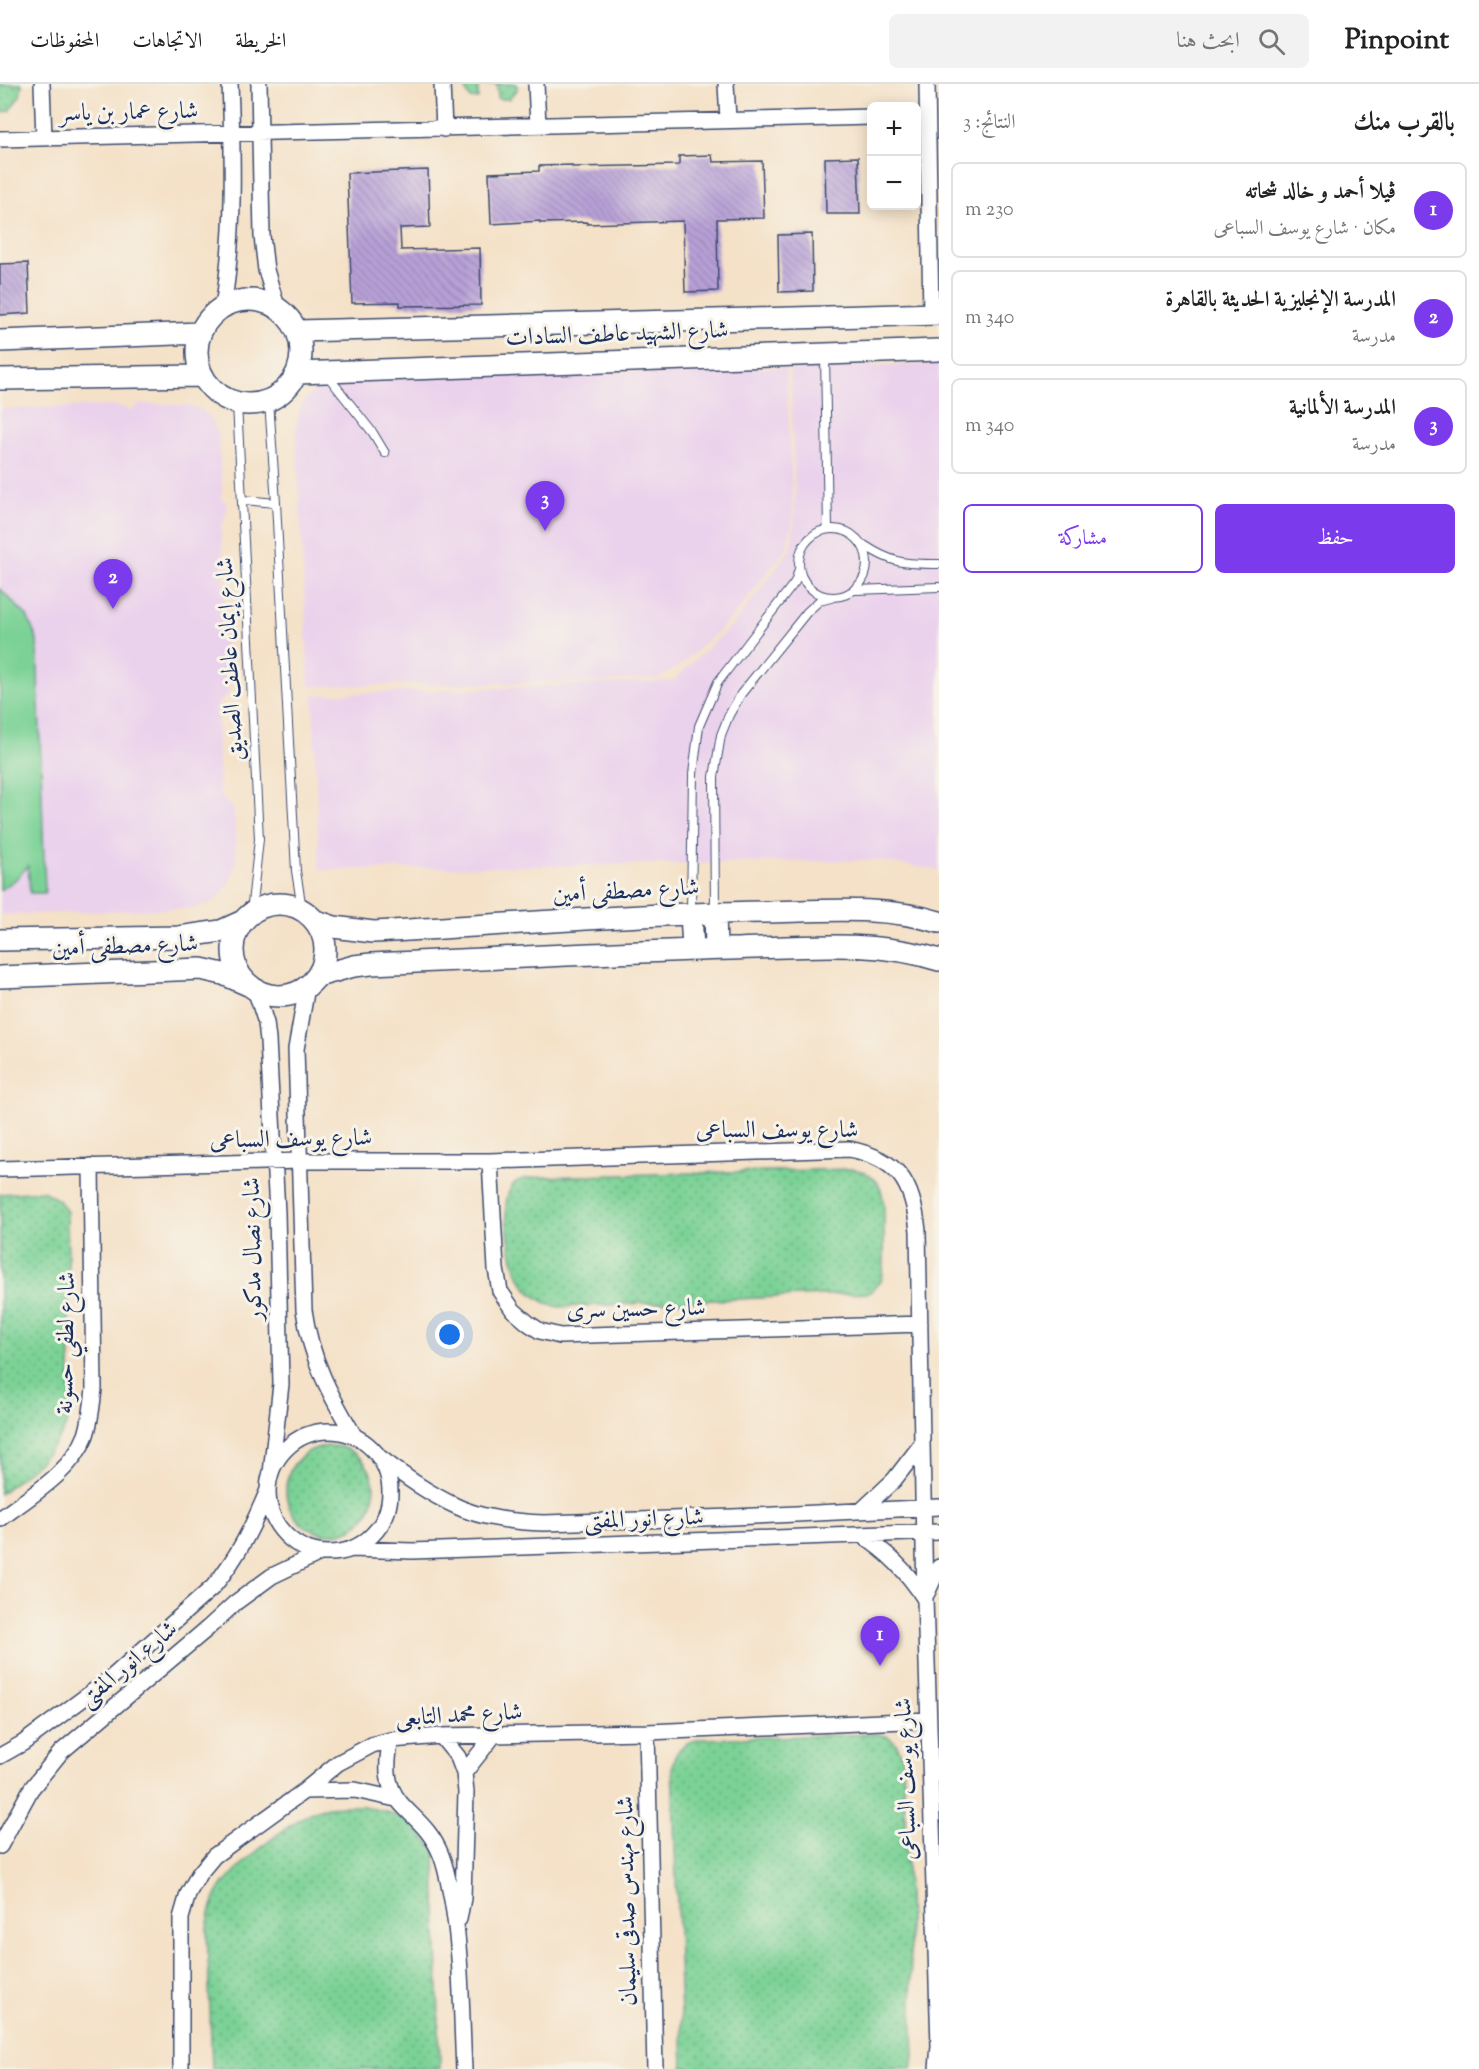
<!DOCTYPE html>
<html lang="ar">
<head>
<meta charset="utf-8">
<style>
  body { margin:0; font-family:"Sorts Mill Goudy",Amiri,serif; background:#f2f2f2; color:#222; direction:rtl }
  .controls { position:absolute; right:18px; top:18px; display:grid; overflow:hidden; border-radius:9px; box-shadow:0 3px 15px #0003 }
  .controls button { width:54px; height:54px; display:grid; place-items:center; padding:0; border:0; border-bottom:2px solid #e0e0e0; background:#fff; color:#222; font:30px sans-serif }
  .you { position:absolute; left:450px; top:1251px; width:21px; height:21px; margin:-15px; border:4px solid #fff; border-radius:50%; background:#1a73e8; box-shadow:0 0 0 9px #1a73e833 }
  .badge { display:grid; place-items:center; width:39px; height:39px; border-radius:50%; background:#7c3aed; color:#fff; font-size:20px; font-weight:700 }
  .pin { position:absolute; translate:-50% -50px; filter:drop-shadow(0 2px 3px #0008) }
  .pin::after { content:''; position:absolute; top:32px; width:21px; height:18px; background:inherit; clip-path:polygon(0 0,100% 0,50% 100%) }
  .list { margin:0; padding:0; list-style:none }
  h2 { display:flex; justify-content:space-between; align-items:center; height:78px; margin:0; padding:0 24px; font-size:26px }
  h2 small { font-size:20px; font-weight:400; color:#767676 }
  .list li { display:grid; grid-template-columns:39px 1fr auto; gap:18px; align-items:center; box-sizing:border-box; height:96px; margin:0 12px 12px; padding:0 12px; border:2px solid #e0e0e0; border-radius:9px }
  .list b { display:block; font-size:22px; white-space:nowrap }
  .list p { margin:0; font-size:20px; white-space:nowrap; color:#767676 }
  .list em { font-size:20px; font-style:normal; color:#767676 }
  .actions { display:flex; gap:12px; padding:18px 24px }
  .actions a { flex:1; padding:14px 0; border:2px solid #7c3aed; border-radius:9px; text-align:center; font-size:21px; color:#7c3aed }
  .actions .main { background:#7c3aed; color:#fff }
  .icon { flex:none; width:33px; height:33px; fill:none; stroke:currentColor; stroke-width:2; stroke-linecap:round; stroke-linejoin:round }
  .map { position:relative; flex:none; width:939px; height:1985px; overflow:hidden; direction:ltr }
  header { display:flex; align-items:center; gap:36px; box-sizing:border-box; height:84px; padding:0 30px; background:#fff; border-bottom:2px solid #e0e0e0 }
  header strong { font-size:28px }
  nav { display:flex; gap:33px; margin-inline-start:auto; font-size:21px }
  .search { width:420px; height:54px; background:#f2f2f2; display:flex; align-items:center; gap:15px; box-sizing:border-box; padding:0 21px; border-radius:9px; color:#767676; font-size:22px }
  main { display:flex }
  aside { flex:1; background:#fff }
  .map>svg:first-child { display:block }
  .built { fill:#ead1ec }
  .green { fill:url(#green-dots); stroke:#4c807a; stroke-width:1.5 }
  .pitch { fill:#7cd296; stroke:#4c807a; stroke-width:1.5 }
  .building { fill:url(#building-back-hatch) }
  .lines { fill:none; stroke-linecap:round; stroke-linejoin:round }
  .lane-casing { stroke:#3c4a6e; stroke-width:10 }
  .street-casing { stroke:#3c4a6e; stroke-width:18 }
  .secondary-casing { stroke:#3c4a6e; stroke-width:24 }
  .lane { stroke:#fff; stroke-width:8 }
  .street { stroke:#fff; stroke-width:15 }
  .secondary { stroke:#fff; stroke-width:21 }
  .labels { text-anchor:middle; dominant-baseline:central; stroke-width:6; stroke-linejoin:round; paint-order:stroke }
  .street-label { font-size:24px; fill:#1b2f5e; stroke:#f7f3e8 }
</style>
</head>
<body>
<header>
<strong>Pinpoint</strong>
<div class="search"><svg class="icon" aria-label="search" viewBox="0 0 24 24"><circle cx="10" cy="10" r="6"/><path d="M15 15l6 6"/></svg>ابحث هنا</div>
<nav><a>الخريطة</a><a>الاتجاهات</a><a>المحفوظات</a></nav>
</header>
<main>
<aside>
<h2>بالقرب منك<small>النتائج: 3</small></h2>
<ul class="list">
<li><span class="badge">1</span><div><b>ڤيلا أحمد و خالد شحاته</b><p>مكان · شارع يوسف السباعى</p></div><em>230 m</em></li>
<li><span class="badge">2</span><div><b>المدرسة الإنجليزية الحديثة بالقاهرة</b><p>مدرسة</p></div><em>340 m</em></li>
<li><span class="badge">3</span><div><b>المدرسة الألمانية</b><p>مدرسة</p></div><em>340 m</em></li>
</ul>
<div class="actions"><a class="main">حفظ</a><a>مشاركة</a></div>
</aside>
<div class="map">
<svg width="939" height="1985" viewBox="0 0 939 1985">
  <defs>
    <pattern id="green-dots" width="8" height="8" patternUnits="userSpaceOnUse" patternTransform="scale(1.5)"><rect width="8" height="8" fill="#7cd296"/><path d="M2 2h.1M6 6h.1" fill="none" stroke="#65ab7e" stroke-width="1.8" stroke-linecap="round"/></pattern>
    <pattern id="building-back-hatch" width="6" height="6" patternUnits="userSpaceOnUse" patternTransform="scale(1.5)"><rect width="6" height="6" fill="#b8a0d7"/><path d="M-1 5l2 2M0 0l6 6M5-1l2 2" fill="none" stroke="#9583b2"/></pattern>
  </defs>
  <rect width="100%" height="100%" fill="#f7f3e8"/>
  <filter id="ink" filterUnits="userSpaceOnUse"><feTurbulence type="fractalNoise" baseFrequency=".0167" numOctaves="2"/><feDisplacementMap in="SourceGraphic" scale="12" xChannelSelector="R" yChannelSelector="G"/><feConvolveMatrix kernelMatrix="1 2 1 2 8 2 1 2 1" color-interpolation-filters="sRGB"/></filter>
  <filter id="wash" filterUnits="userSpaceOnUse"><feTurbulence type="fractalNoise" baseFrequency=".008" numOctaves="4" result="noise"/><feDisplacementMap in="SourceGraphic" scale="24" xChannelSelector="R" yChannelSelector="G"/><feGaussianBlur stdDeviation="1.35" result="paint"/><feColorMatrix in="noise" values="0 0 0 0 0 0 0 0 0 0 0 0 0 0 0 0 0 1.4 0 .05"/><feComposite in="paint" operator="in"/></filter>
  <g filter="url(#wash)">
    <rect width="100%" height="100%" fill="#f4e1c7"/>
    <path class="built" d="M939,280V786L874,776L319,786L313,611L673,597L736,537L791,464L795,432V409L790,284Z
      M786,283L793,432L787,463L733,533L682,580L660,594L611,597L309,602L296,344L299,328L305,315L323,301L335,296Z
      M140,320L186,321L202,326L212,335L218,351L222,406L220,413L227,420L226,432L221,442L229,609L217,622L219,710L234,726L236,779L232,794L222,809L211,819L193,824L0,831V325L113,322L125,324L131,327Z"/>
    <path class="green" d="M0,0H22L20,12L9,27L0,28Z
      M466,0H517V6L509,15H498L497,0H478V15L470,14L466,7Z
      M851,1085C887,1089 884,1118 884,1146C884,1161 885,1175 883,1189L881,1197L869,1209L559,1223C517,1214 511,1176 507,1140C506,1127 504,1112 513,1101C518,1094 531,1094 539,1093Z
      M43,1107L59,1116L67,1128L71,1323C69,1330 68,1339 64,1346C50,1373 23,1391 0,1410V1110Z
      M286 1406a44 44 0 1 1 88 0a44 44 0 1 1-88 0Z
      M877,1650C894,1652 899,1661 903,1677L914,1974L912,1985H683L672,1682C676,1666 683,1658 700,1655Z
      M363,1722L390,1729L415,1742L435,1767L440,1985H212L207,1845C209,1831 213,1814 222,1802C242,1777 284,1743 312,1728C327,1721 346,1722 363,1722Z"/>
    <path class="pitch" d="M0,505L27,532L37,556L45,809H30L28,782L14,797L0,806Z"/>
    <g id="blocks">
      <path class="building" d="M712,71L713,78L762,77L764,134L717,135L718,207L685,208L683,137L587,140V138L540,139V137L491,140L489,89L539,87V82L572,81V83L679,81V72Z
        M858,73L860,130H826L825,74Z
        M428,86L430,143L400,144L401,166L480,164L481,221L400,222V218L352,219L347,89Z
        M812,150L813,207L779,208L778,151Z
        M28,179L30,229L0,231V180Z"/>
    </g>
  </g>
  <g filter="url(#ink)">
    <use href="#blocks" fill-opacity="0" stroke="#3c4a6e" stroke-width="1.5"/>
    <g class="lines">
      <defs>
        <path id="lane" d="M825,271L828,445
          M327,291L373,349L385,369
          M269,317L276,419L296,787L302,825
          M237,319L259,755L251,829
          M243,416L276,419
          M799 479a34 34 0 1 1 68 0a34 34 0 1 1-68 0Z
          M864,461C893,480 905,480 939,480
          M855,506L939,503
          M691,827L693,690L699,642L718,598L795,498L799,485
          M715,827L714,693L721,651L729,631L741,610L807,528L819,517L831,514"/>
        <path id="street" d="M42,0L44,54
          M259,0L262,152L266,186L277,223
          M442,0L444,45
          M536,0L538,41
          M726,0L728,35
          M927,0L931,230
          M0,55L872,33
          M223,223C235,149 233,74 230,0
          M307,903L296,965L304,1226C311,1276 330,1311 355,1353
          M255,905L266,939L268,956L277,1129L281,1300L271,1389
          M490,1077L496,1185L500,1207L513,1226L528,1239L540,1247L560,1252L920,1240
          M0,1085L300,1077H490L849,1065C899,1075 913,1099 918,1147L925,1515L939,1962L937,1985
          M268 1408a61 61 0 1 1 122 0a61 61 0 1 1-122 0Z
          M379,1373C404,1392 429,1410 458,1423C484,1435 516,1438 544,1439L733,1433L939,1423
          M862,1426L894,1396L921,1361
          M0,1435C30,1412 72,1388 86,1351C91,1336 92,1321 94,1305L91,1082
          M861,1451C888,1468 907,1487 924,1514
          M351,1465L412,1467L939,1448
          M927,1509L939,1483
          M647,1648L655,1985
          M441,1652L458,1673L464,1689L466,1708L463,1814L459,1835
          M391,1656C375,1728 421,1720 441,1771C447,1786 449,1801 452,1816C462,1871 461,1929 464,1985
          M0,1672L23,1659L111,1594L213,1503C238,1473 253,1442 268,1406
          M464,1689L494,1651
          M304,1707L355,1706L396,1715
          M0,1762L31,1705L61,1668L208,1544L235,1519L272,1492L320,1469
          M181,1985V1834L188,1810L199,1790L214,1772L304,1707L338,1679L372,1661L391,1656L441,1652L647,1648L928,1636"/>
        <path id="secondary" d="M197 268a52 52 0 1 1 104 0a52 52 0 1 1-104 0Z
          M298,247L939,230
          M0,257L200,249
          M297,289L939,266
          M0,295L203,292
          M233 866a46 46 0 1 1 92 0a46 46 0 1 1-92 0Z
          M715,828L716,865
          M691,829L693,865
          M316,837L334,843L373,848C503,841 633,830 763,828C821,827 883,821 939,838
          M0,856L179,853L221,847L243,837
          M318,892L354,882L371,880C491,875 611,868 731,865C801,863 872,855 939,876
          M0,893L201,885L223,890L248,901"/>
      </defs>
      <use href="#lane" class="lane-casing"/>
      <use href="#street" class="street-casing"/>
      <use href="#secondary" class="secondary-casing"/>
      <use href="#lane" class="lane"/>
      <use href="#street" class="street"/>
      <use href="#secondary" class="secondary"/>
    </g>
  </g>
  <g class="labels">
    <g class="street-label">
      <text transform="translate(129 29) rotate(-1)">شارع عمار بن ياسر</text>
      <text transform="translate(617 251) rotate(-2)">شارع الشهيد عاطف السادات</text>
      <text transform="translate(231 575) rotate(-93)">شارع إيمان عاطف الصديق</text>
      <text transform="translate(626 808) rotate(-3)">شارع مصطفى أمين</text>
      <text transform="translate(125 863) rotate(-2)">شارع مصطفى أمين</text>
      <text x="777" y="1047">شارع يوسف السباعى</text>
      <text transform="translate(291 1056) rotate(-1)">شارع يوسف السباعى</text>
      <text transform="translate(254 1165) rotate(-91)">شارع نصال مدكور</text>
      <text transform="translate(636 1226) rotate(-1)">شارع حسين سرى</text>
      <text transform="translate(67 1259) rotate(-89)">شارع لطفي حسونة</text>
      <text transform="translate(644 1436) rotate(-2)">شارع انور المفتى</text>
      <text transform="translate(129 1581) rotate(-40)">شارع انور المفتى</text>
      <text transform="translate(459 1632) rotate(-3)">شارع محمد التابعى</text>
      <text transform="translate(907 1695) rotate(-92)">شارع يوسف السباعى</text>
      <text transform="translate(628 1817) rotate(-91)">شارع مهندس صدقى سليمان</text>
    </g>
  </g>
</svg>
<div class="controls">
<button>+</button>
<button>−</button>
</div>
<div class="you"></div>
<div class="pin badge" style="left:880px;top:1582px">1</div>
<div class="pin badge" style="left:113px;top:525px">2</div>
<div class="pin badge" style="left:545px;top:447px">3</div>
</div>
</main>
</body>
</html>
